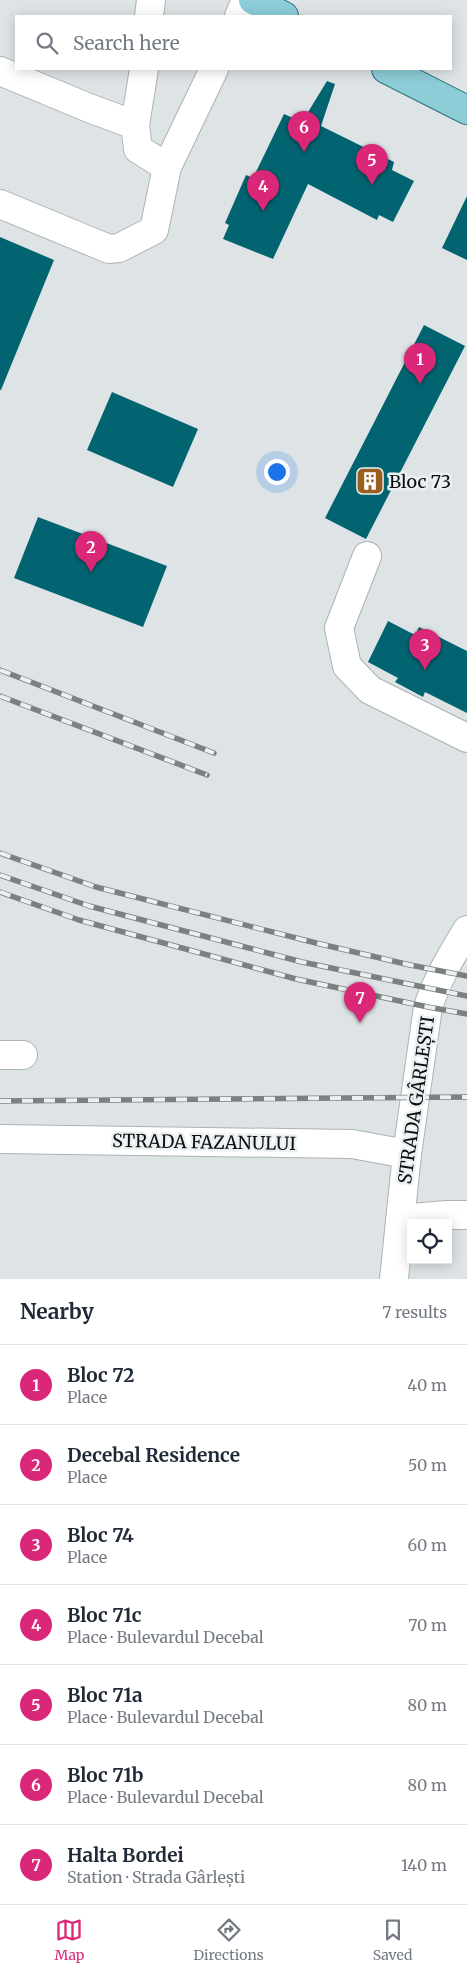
<!DOCTYPE html>
<html lang="en">
<head>
<meta charset="utf-8">
<style>
  body { margin:0; font-family:Merriweather,serif; background:#f6f6f7; color:#1f2937 }
  .controls { position:absolute; right:15px; bottom:15px; display:grid; overflow:hidden; border-radius:0px; box-shadow:0 2px 12px #0003 }
  .controls button { width:45px; height:45px; display:grid; place-items:center; padding:0; border:0; border-bottom:1px solid #e0e1e3; background:#fff; color:#1f2937; font:25px sans-serif }
  .you { position:absolute; left:276px; top:471px; width:18px; height:18px; margin:-12px; border:4px solid #fff; border-radius:50%; background:#1a73e8; box-shadow:0 0 0 8px #1a73e833 }
  .badge { display:grid; place-items:center; width:32px; height:32px; border-radius:50%; background:#db2777; color:#fff; font-size:16px; font-weight:700 }
  .pin { position:absolute; translate:-50% -41px; filter:drop-shadow(0 1px 2px #0008) }
  .pin::after { content:''; position:absolute; top:26px; width:18px; height:15px; background:inherit; clip-path:polygon(0 0,100% 0,50% 100%) }
  .list { margin:0; padding:0; list-style:none }
  h2 { display:flex; justify-content:space-between; align-items:center; height:65px; margin:0; padding:0 20px; font-size:21px }
  h2 small { font-size:16px; font-weight:400; color:#747a83 }
  .list li { display:grid; grid-template-columns:32px 1fr auto; gap:15px; align-items:center; box-sizing:border-box; height:80px; padding:0 20px; border-top:1px solid #e0e1e3 }
  .list b { display:block; font-size:19px; white-space:nowrap }
  .list p { margin:0; font-size:16px; white-space:nowrap; color:#747a83 }
  .list em { font-size:16px; font-style:normal; color:#747a83 }
  .icon { flex:none; width:28px; height:28px; fill:none; stroke:currentColor; stroke-width:2; stroke-linecap:round; stroke-linejoin:round }
  .map { position:relative; flex:none; width:467px; height:1279px; overflow:hidden }
  .search { position:absolute; background:#fff; box-shadow:0 2px 12px #0003; left:15px; right:15px; top:15px; height:55px; display:flex; align-items:center; gap:12px; box-sizing:border-box; padding:0 18px; border-radius:0px; color:#747a83; font-size:19px }
  .sheet { height:625px; background:#fff }
  nav { display:flex; justify-content:space-around; align-items:center; box-sizing:border-box; height:70px; border-top:1px solid #e0e1e3; background:#fff; font-size:14px; color:#747a83 }
  nav a { display:grid; justify-items:center; gap:2px }
  nav .on { color:#db2777 }
  .map>svg:first-child { display:block }
  .building { fill:#026471 }
  .lines { fill:none; stroke-linecap:round; stroke-linejoin:round }
  .minor-casing { stroke:#acb2b3; stroke-width:30 }
  .major-casing { stroke:#2d7480; stroke-width:30 }
  .minor { stroke:#fff; stroke-width:28 }
  .major { stroke:#8ccdd7; stroke-width:28 }
  .rail-casing { stroke:#7c8081; stroke-width:5.5 }
  .rail { stroke:#ebf1f2; stroke-width:4; stroke-dasharray:11; stroke-linecap:butt }
  .labels { text-anchor:middle; dominant-baseline:central; stroke-width:5; stroke-linejoin:round; paint-order:stroke }
  .poi-label { font-size:18px; fill:#0c0e0f; stroke:#ebf1f2; text-anchor:start }
  .street-label { font-size:18px; fill:#0c0e0f; stroke:#ebf1f2 }
</style>
</head>
<body>
<div class="map">
<svg width="467" height="1279" viewBox="0 0 467 1279">
  <rect width="100%" height="100%" fill="#dee4e5"/>
  <path class="building" d="M327,81L335,84L321,126L394,162L392,170L414,181L393,222L379,215L377,220L308,184L273,259L223,239L229,225L225,223L246,175L253,178L284,114L302,122Z
    M467,196V260L442,248Z
    M0,237L54,260L1,390H0Z
    M424,325L465,346L366,539L325,518Z
    M112,392L198,429L173,487L87,450Z
    M38,517L167,566L143,627L14,578Z
    M388,621L415,635L419,627L467,651V713L425,692L423,697L395,682L398,678L368,662Z"/>
  <g class="lines">
    <defs>
      <path id="minor" d="M149,16L151,0
        M239,16L246,0
        M144,69L135,125L138,149L167,167
        M0,71L89,108L135,125
        M0,204L109,249L119,248L154,230L167,167L214,69
        M367,556L339,628L347,666L370,690L467,738
        M0,1055H23
        M0,1139L352,1144L407,1154
        M400,1219L447,1215H467
        M394,1279L407,1154L428,1007C437,979 452,955 467,930"/>
      <path id="major" d="M253,0L284,16
        M386,69L467,110"/>
    </defs>
    <use href="#minor" class="minor-casing"/>
    <use href="#major" class="major-casing"/>
    <use href="#minor" class="minor"/>
    <use href="#major" class="major"/>
    <defs>
      <path id="rail" d="M0,670L214,753
        M0,696L207,775
        M0,853L96,887L316,943L410,965L467,976
        M0,875L89,906L302,962L467,996
        M0,892L79,920L296,979L428,1007L467,1014
        M0,1101L467,1097"/>
    </defs>
    <use href="#rail" class="rail-casing"/>
    <use href="#rail" class="rail"/>
  </g>
  <defs>
    <symbol id="building-square" viewBox="-11 -11 22 22"><rect x="-9" y="-9" width="18" height="18" rx="4" fill="#9b5e21" stroke="#ebf1f2"/><path d="M-4-6H4V6H1V3H-1V6H-4ZM-2.5-4.3h1.7v1.8h-1.7ZM.8-4.3h1.7v1.8H.8ZM-2.5-1h1.7V.8h-1.7ZM.8-1h1.7V.8H.8Z" fill="#fff"/></symbol>
  </defs>
  <g fill-rule="evenodd">
    <use href="#building-square" x="354" y="465" width="32" height="32"/>
  </g>
  <g class="labels">
    <g class="poi-label">
      <text x="389" y="481">Bloc 73</text>
    </g>
    <g class="street-label">
      <text transform="translate(416 1100) rotate(-82)">STRADA GÂRLEȘTI</text>
      <text transform="translate(204 1142) rotate(1)">STRADA FAZANULUI</text>
    </g>
  </g>
</svg>
<div class="controls">
<button><svg class="icon" aria-label="locate" viewBox="0 0 24 24"><circle cx="12" cy="12" r="6"/><path d="M12 2v4M12 18v4M2 12h4M18 12h4"/></svg></button>
</div>
<div class="you"></div>
<div class="pin badge" style="left:420px;top:384px">1</div>
<div class="pin badge" style="left:91px;top:572px">2</div>
<div class="pin badge" style="left:425px;top:670px">3</div>
<div class="pin badge" style="left:263px;top:211px">4</div>
<div class="pin badge" style="left:372px;top:185px">5</div>
<div class="pin badge" style="left:304px;top:152px">6</div>
<div class="pin badge" style="left:360px;top:1023px">7</div>
<div class="search"><svg class="icon" aria-label="search" viewBox="0 0 24 24"><circle cx="10" cy="10" r="6"/><path d="M15 15l6 6"/></svg>Search here</div>
</div>
<section class="sheet">
<h2>Nearby<small>7 results</small></h2>
<ul class="list">
<li><span class="badge">1</span><div><b>Bloc 72</b><p>Place</p></div><em>40 m</em></li>
<li><span class="badge">2</span><div><b>Decebal Residence</b><p>Place</p></div><em>50 m</em></li>
<li><span class="badge">3</span><div><b>Bloc 74</b><p>Place</p></div><em>60 m</em></li>
<li><span class="badge">4</span><div><b>Bloc 71c</b><p>Place · Bulevardul Decebal</p></div><em>70 m</em></li>
<li><span class="badge">5</span><div><b>Bloc 71a</b><p>Place · Bulevardul Decebal</p></div><em>80 m</em></li>
<li><span class="badge">6</span><div><b>Bloc 71b</b><p>Place · Bulevardul Decebal</p></div><em>80 m</em></li>
<li><span class="badge">7</span><div><b>Halta Bordei</b><p>Station · Strada Gârlești</p></div><em>140 m</em></li>
</ul>
</section>
<nav>
<a class="on"><svg class="icon" aria-label="map" viewBox="0 0 24 24"><path d="M3 6l6-2 6 2 6-2v14l-6 2-6-2-6 2zM9 4v14M15 6v14"/></svg>Map</a>
<a><svg class="icon" aria-label="directions" viewBox="0 0 24 24"><path d="M12 3l9 9-9 9-9-9zM9 14v-3h6M13 9l2 2-2 2"/></svg>Directions</a>
<a><svg class="icon" aria-label="saved" viewBox="0 0 24 24"><path d="M7 4h10v16l-5-4-5 4z"/></svg>Saved</a>
</nav>
</body>
</html>
